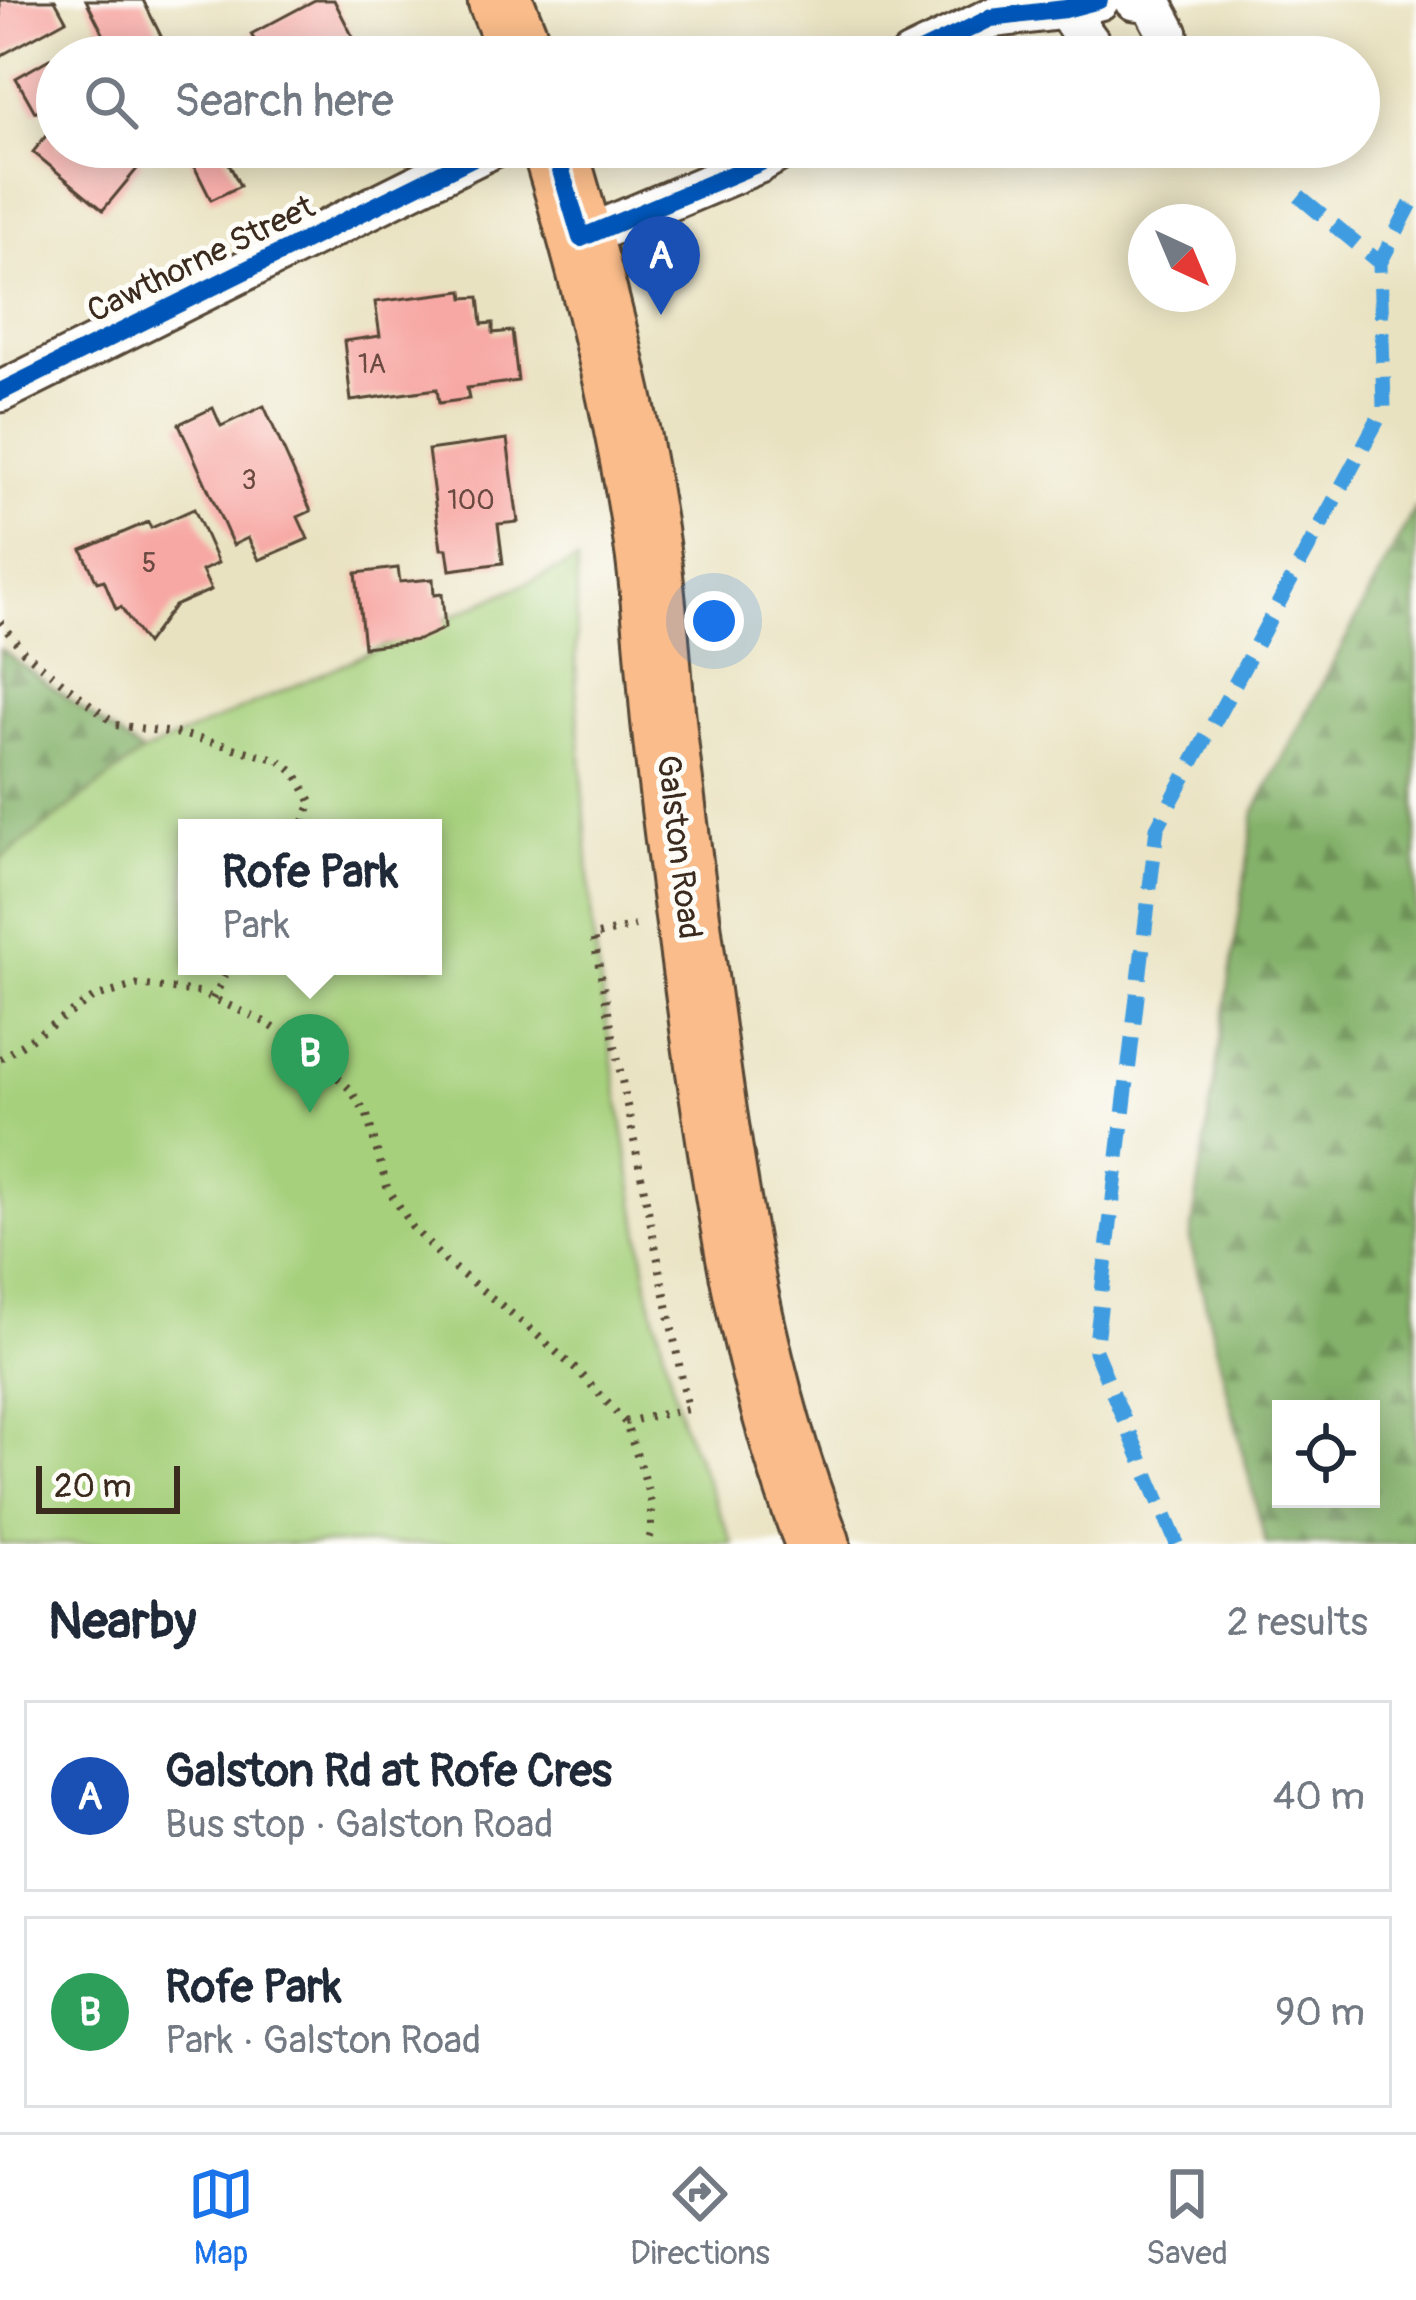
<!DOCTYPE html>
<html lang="en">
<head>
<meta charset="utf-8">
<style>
  body { margin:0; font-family:Pangolin,sans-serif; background:#f6f6f7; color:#1f2937 }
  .controls { position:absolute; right:36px; bottom:36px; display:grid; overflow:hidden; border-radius:0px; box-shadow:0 6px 30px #0003 }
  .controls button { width:108px; height:108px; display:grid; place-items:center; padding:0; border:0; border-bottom:3px solid #e0e1e3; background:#fff; color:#1f2937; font:60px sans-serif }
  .compass { position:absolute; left:1128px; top:204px; width:108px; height:108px; border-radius:50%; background:#fff; box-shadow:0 6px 30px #0003; rotate:136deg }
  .scale { position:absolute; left:36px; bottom:30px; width:144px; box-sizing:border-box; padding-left:12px; border:6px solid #3b2a1e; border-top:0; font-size:33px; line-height:42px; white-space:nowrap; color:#3b2a1e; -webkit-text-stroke:9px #fdfcf7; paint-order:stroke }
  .you { position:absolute; left:714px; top:621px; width:42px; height:42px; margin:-30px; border:9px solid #fff; border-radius:50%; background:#1a73e8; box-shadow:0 0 0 18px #1a73e833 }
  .badge { display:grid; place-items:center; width:78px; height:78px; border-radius:50%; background:#1a73e8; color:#fff; font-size:39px; font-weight:700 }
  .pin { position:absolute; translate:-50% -99px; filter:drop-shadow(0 3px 6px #0008) }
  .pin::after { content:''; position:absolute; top:63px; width:42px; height:36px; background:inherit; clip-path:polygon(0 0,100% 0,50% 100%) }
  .popup { position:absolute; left:178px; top:819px; width:264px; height:156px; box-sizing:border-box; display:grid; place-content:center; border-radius:0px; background:#fff; filter:drop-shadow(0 3px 9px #0005); font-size:39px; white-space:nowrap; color:#747a83 }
  .popup b { font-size:45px; color:#1f2937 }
  .popup::after { content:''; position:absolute; left:50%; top:100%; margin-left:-24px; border:24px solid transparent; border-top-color:#fff }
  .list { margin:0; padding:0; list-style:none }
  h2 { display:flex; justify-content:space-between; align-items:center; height:156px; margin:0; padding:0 48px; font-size:51px }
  h2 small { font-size:39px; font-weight:400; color:#747a83 }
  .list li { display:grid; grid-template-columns:78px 1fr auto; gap:36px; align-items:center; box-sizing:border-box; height:192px; margin:0 24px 24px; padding:0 24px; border:3px solid #e0e1e3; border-radius:0px }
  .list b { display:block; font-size:45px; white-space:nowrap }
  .list p { margin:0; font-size:39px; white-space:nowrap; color:#747a83 }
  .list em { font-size:39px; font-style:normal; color:#747a83 }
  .icon { flex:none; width:66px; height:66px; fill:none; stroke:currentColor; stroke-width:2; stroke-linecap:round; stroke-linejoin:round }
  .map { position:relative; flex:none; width:1416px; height:1544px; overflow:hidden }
  .search { position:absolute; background:#fff; box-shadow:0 6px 30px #0003; left:36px; right:36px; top:36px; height:132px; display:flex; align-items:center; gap:30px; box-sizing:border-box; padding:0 42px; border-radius:66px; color:#747a83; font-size:45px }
  .sheet { height:588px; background:#fff }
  nav { display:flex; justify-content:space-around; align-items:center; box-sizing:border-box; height:168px; border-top:3px solid #e0e1e3; background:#fff; font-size:33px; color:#747a83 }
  nav a { display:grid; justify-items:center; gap:6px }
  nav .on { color:#1a73e8 }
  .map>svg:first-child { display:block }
  .forest { fill:url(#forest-firs); stroke:#606e44; stroke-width:3; fill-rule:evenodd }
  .park { fill:#a6d07b; stroke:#707d4c; stroke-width:3; fill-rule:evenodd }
  .building { fill:#f7a8a4 }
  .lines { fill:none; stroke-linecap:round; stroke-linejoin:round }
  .street-casing { stroke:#554636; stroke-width:45 }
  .primary-casing { stroke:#554636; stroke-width:69 }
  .path { stroke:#554636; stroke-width:8; stroke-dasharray:3 9; stroke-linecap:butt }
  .street { stroke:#fff; stroke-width:39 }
  .primary { stroke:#f9bc8a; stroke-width:63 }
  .quiet { stroke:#3f9ce0; stroke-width:15; stroke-dasharray:30 15; stroke-linecap:butt }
  .cycleway-casing { stroke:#fdfcf7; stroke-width:26 }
  .cycleway { stroke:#0057b8; stroke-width:18 }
  .labels { text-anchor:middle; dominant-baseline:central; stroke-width:10; stroke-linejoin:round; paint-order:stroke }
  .number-label { font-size:27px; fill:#6a4a40 }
  .street-label { font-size:33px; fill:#3b2a1e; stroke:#fdfcf7 }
</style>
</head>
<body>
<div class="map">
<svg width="1416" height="1544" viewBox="0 0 1416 1544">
  <defs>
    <pattern id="forest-firs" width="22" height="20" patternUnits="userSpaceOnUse" patternTransform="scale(3)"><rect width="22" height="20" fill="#84b26b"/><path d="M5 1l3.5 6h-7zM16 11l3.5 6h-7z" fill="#6d9157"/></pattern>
  </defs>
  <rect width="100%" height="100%" fill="#fdfcf7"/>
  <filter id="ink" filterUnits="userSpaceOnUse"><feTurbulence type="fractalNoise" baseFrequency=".00833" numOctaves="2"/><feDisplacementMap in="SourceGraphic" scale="24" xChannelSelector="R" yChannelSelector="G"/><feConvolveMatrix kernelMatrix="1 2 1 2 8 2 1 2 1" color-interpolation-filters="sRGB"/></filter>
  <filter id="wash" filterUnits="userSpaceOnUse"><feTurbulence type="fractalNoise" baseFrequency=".004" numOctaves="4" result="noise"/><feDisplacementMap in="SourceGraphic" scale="48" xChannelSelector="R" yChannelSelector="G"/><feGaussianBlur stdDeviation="2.7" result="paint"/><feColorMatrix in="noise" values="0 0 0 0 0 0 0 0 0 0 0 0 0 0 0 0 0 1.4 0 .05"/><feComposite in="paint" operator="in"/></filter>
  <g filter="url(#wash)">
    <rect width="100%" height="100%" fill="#e9e2c1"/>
    <path class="forest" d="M1416,506V1544H1266L1190,1242L1255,811ZM1281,1409H1371V1499H1281Z
      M0,649L142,753L0,860Z"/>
    <path class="park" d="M577,561L576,683L593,936L649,1291L682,1423L733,1544H0V860L142,753ZM187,828H433V966H187Z"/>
    <g id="blocks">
      <path class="building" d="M0,0H55L66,20L0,56Z
        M86,0H143L163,40L130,57H115Z
        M315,0H334L363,57H264L251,34Z
        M51,58L57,70V99L35,112L16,78Z
        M57,122V147H148L137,159L142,163L103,210L33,152Z
        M215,147H221L240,186L211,200L191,160Z
        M463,291L464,298L479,297L482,324L493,323V333L512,331L518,381L467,388L469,399L439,403L437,389L351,401L344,341L380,336L375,302Z
        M264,406L311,511L298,517L308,539L259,560L248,538L233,545L179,424L213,408L221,426Z
        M507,439L518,522L498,524L503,563L450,570L447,549H441L428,450Z
        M194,509L218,563L202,571L211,590L174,606L146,644L121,607L116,609L104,580L97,582L82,550L148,522L151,528Z
        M398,568L400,582L433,579L434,595L442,594L445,628L418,640L364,647L356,573Z"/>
    </g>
  </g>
  <g filter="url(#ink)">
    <use href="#blocks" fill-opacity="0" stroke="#554636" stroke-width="3"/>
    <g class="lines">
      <defs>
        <path id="street" d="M1134,0L1151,2L1168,34L1161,57
          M1065,9L1100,57
          M910,57L991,18L1065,9L1099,0
          M581,238L759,163L786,147
          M0,392L494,147"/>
        <path id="primary" d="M500,0L523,57
          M554,147C594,280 629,416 648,554C655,608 658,662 663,716C674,822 689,927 703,1032C727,1205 754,1381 818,1544"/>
      </defs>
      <use href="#street" class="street-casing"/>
      <use href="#primary" class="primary-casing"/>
      <path class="path" d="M0,622L24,652L116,725L181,734L279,760L296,774L312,803L301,828
        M213,999L230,966
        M0,1059L93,998L137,985L199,992L265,1022L311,1052L350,1089L367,1115L387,1187L412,1227L445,1261L525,1324L582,1375L625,1422L643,1472L651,1503V1533L648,1544
        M625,1422L688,1409L593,936L635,926"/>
      <use href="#street" class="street"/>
      <use href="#primary" class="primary"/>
      <path class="quiet" d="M1299,196L1380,263
        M1177,1544L1095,1351L1157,828L1384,408L1380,263L1416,194"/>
      <defs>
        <path id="cycleway" d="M910,57L991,18L1065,9L1099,0
          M554,147L581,238L759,163L786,147
          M0,392L494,147"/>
      </defs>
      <use href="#cycleway" class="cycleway-casing"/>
      <use href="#cycleway" class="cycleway"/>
    </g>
  </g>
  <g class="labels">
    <g class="number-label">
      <text x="372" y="364">1A</text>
      <text x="249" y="480">3</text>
      <text x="471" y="500">100</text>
      <text x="149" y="563">5</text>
    </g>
    <g class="street-label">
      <text transform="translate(201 259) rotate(-26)">Cawthorne Street</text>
      <text transform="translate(679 847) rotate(83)">Galston Road</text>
    </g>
  </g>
</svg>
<div class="controls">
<button><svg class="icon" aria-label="locate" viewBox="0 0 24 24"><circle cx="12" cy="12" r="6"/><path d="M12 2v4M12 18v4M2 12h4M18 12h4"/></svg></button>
</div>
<svg class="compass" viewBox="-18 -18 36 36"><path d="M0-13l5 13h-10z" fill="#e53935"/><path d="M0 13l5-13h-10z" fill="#747a83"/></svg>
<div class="scale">20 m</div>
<div class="you"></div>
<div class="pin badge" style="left:661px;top:315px;background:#1a4fb4">A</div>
<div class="pin badge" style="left:310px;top:1113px;background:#2e9e5b">B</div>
<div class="popup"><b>Rofe Park</b>Park</div>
<div class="search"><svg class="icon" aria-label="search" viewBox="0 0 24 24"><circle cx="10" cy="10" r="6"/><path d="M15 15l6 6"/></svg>Search here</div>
</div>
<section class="sheet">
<h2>Nearby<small>2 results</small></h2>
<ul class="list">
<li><span class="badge" style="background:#1a4fb4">A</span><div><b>Galston Rd at Rofe Cres</b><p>Bus stop · Galston Road</p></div><em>40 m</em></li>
<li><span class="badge" style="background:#2e9e5b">B</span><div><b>Rofe Park</b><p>Park · Galston Road</p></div><em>90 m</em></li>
</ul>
</section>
<nav>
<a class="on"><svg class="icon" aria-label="map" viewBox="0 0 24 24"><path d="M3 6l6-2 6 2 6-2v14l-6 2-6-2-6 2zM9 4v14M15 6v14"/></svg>Map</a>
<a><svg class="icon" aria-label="directions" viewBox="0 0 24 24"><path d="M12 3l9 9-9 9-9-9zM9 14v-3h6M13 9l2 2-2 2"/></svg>Directions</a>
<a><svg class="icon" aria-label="saved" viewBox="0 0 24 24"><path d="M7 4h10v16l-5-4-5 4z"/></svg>Saved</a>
</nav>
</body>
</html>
